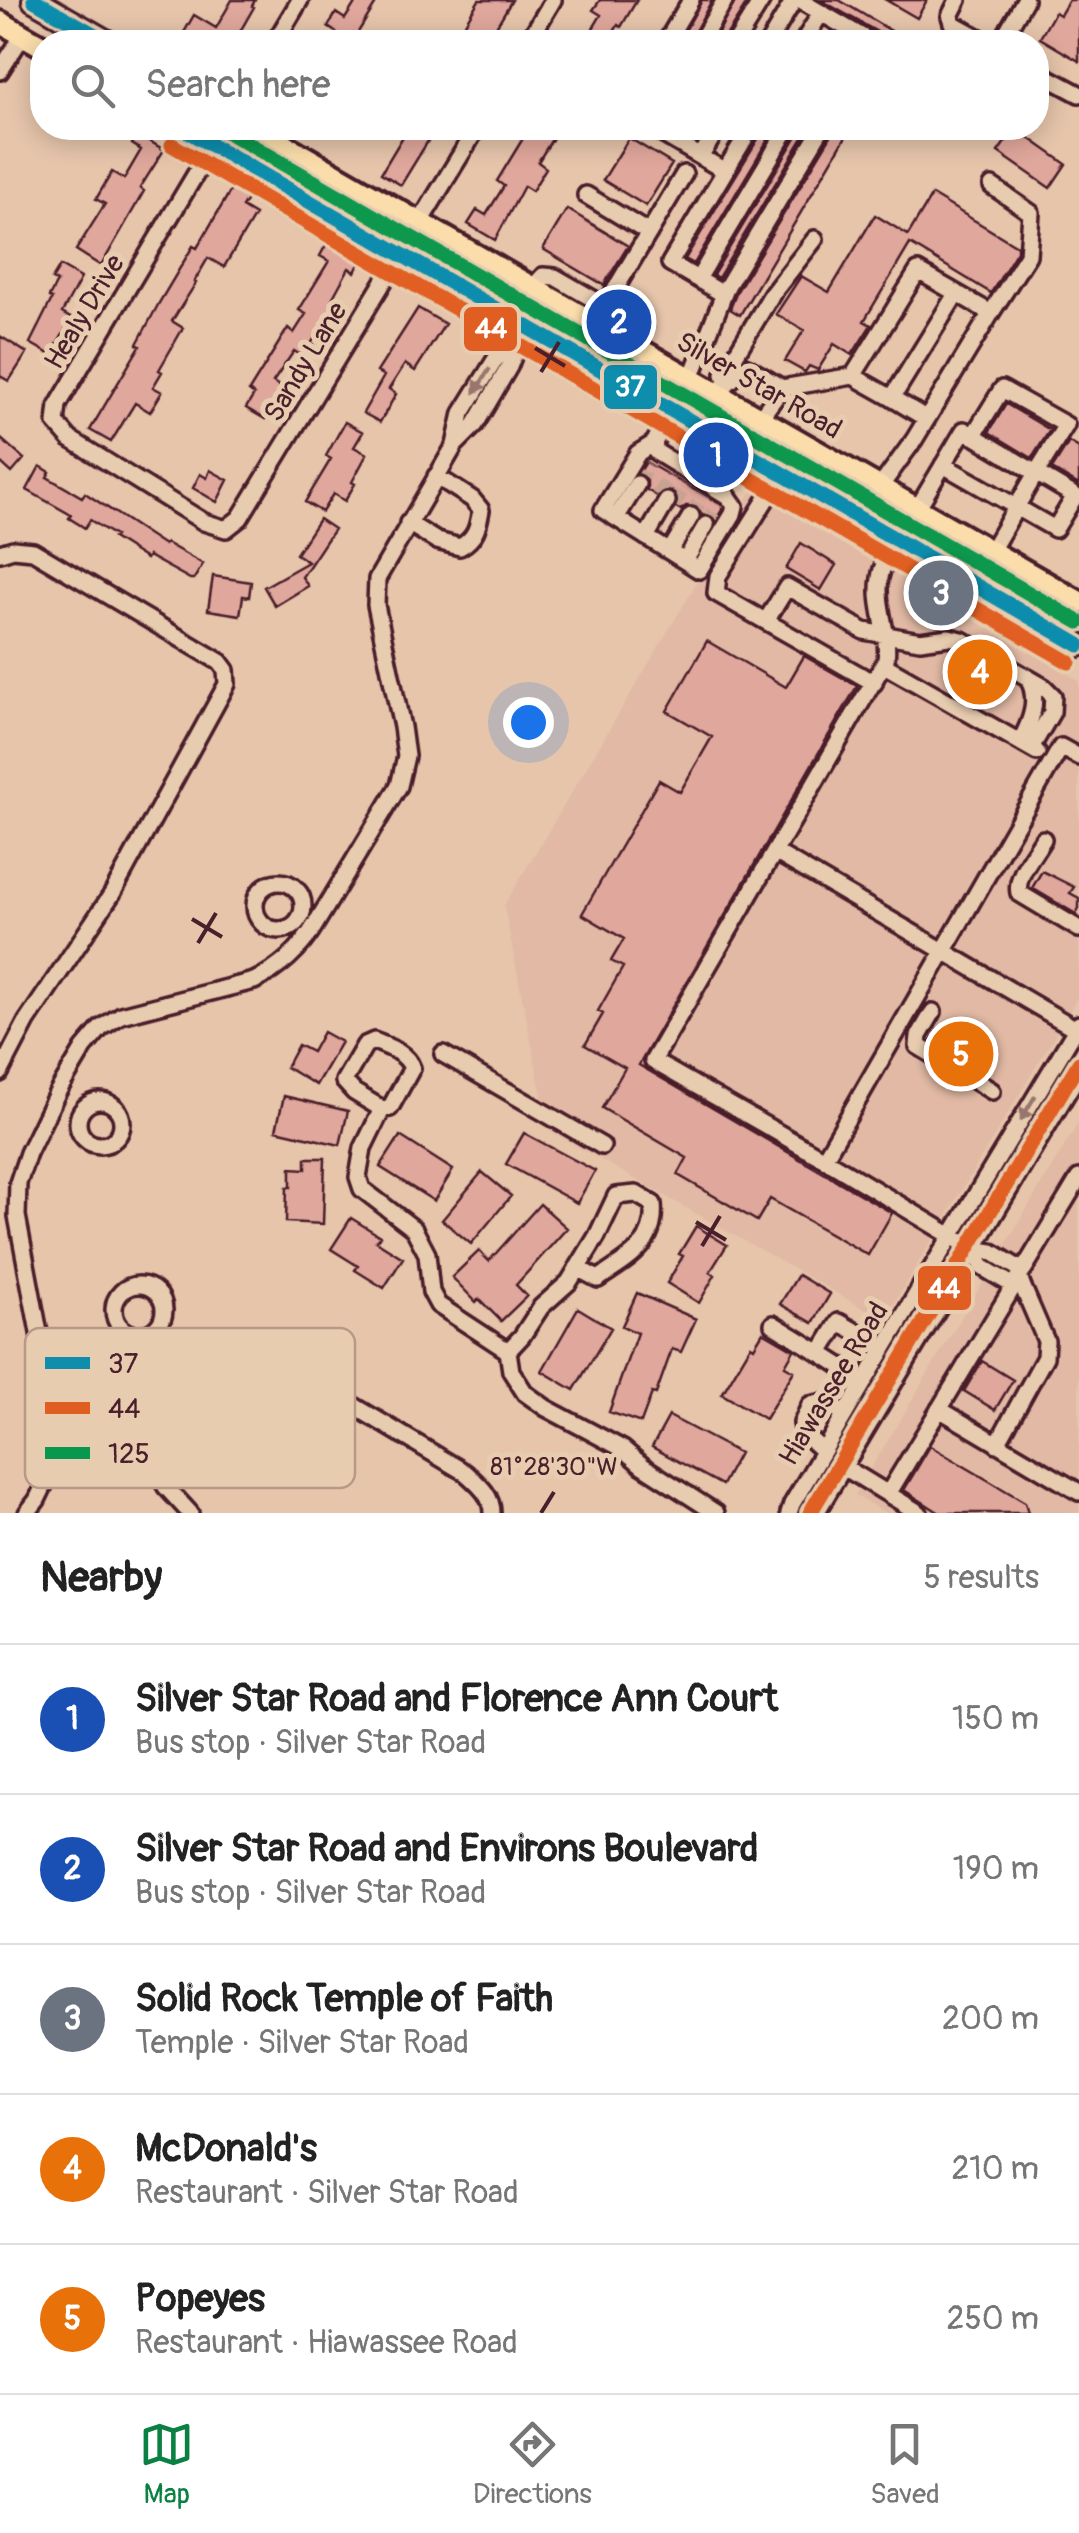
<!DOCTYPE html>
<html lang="en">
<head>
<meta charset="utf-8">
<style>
  body { margin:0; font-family:Pangolin,sans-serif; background:#f2f2f2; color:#222 }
  .you { position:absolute; left:528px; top:722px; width:35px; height:35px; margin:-25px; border:8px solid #fff; border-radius:50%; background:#1a73e8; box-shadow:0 0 0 15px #1a73e833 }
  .badge { display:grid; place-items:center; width:65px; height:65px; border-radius:50%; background:#0b8043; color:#fff; font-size:32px; font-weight:700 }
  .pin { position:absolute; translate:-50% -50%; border:5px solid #fff; box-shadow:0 2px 10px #0006 }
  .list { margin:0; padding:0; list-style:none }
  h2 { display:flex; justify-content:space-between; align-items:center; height:130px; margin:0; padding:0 40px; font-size:42px }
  h2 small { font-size:32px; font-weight:400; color:#767676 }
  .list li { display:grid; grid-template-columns:65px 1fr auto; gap:30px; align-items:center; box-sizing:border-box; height:150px; padding:0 40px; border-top:2px solid #e0e0e0 }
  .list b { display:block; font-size:38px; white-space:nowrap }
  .list p { margin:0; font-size:32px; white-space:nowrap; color:#767676 }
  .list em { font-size:32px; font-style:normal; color:#767676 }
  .icon { flex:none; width:55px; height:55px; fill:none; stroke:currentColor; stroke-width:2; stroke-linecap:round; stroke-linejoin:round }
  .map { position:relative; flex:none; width:1079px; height:1513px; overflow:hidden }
  .search { position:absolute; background:#fff; box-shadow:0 5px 25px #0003; left:30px; right:30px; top:30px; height:110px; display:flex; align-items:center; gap:25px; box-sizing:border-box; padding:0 35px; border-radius:40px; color:#767676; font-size:38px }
  .sheet { height:880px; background:#fff }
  nav { display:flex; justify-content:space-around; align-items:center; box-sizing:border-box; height:140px; border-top:2px solid #e0e0e0; background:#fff; font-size:28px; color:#767676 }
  nav a { display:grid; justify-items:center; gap:5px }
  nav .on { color:#0b8043 }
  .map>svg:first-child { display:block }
  .built { fill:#e1b9a4 }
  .building { fill:#e0a79c; stroke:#4a1f2b; stroke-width:2.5 }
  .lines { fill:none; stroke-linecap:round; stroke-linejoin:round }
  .minor-tunnel { stroke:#c7a491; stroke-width:15; stroke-dasharray:15 8; stroke-linecap:butt }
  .minor-casing { stroke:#4a1f2b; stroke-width:22 }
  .major-casing { stroke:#4a1f2b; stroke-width:28 }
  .minor { stroke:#e7ccaf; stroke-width:15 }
  .major { stroke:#fbddab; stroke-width:20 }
  .bus-1-casing { stroke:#e7ccaf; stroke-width:22 }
  .bus-2-casing { stroke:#e7ccaf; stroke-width:22 }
  .bus-3-casing { stroke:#e7ccaf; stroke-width:22 }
  .bus-1 { stroke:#0f8dad; stroke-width:15 }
  .bus-2 { stroke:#e15e23; stroke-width:15 }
  .bus-3 { stroke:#07984d; stroke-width:15 }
  .oneway { fill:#98766d }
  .ticks { fill:none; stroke:#4a1f2b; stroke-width:4 }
  .labels { text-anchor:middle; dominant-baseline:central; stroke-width:10; stroke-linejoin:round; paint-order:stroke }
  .street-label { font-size:28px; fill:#4a1f2b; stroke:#e7ccaf }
  .key { fill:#e7ccaf; stroke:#b89887; stroke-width:2.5 }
  .key-label { font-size:28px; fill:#4a1f2b }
  .ticks-label { font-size:25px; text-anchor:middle; fill:#4a1f2b; stroke:#e7ccaf; stroke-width:10; stroke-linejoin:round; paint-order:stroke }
  .line-badge { stroke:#e7ccaf; stroke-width:4 }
  .badge-label { font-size:28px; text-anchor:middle; font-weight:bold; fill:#fff }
</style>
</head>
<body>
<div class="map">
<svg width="1079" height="1513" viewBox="0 0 1079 1513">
  <rect width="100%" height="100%" fill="#e6c5ab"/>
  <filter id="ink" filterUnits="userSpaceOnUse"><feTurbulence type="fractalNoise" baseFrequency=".01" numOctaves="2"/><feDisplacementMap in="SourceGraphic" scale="20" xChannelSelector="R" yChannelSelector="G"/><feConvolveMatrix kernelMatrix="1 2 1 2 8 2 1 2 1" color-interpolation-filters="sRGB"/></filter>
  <g filter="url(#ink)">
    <path class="built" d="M753,489L1079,681V995L884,1320L549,1130L504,906Z
      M1079,1122V1513H885L855,1495Z"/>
    <path class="building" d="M232,0H255L252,6L254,7L234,42H194L182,36L194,15L216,28Z
      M357,0H378L352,42H335L340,35L328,27L336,13L345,19Z
      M479,0H512L487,42H463L466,37L459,33Z
      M600,0H637L621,27L618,25L608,42H585L601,15L593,10Z
      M702,0H712L689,42H679Z
      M736,0H749L726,36L725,42H713Z
      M821,0H839L910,42H882L877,32Z
      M886,0H927L917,18Z
      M1069,0H1079V61L1040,38L1055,12L1060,15Z
      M408,128H436L401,185L381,173Z
      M521,128H559L538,162L546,168L532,191L524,186L495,240L468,224L477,210L486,215L504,186L497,181L522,140L516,136Z
      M762,128H775L694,264L685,259L761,134Z
      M799,128H809L718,278L713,275L798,134Z
      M833,128H851L740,315L730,309L737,291L832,134Z
      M1015,128L1066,164L1050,188L998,152Z
      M138,134L164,150L140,188L144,191L101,266L76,250L105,204L96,199L112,172L124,179L141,150L132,144Z
      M629,138L672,164L646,206L603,180Z
      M232,188L248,198L242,207L255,215L224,267L208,258L194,282L196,283L172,321L183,328L159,370L162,372L153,387L162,392L150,412L135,403L111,442L90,430L140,346L137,344L159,303L193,246L197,248Z
      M932,195L1017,246V251L991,293L910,244L864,321L871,325L852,355L834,344L818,370L809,366L805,372L785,361L804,330L776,314L801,276L829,292L875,215L908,235Z
      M567,209L628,246L604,285L543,249Z
      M328,241L361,260L355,272L349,268L332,299L337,302L311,344L313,345L305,358L294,351L273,382L284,389L265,419L246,408L254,395L249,391L288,328L294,333L306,314L299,310L329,261L320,256Z
      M60,266L81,278L62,313L72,319L51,355L30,343L52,299L49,297L57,282L52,279Z
      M418,308L445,324L415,371L405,364L389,389L396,394L380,422L363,413L384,376L377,372Z
      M0,336L27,353L9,381L0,376Z
      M1006,404L1050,430L1032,458L989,432Z
      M345,422L363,432L354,447L367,454L352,482L355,484L345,501L333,494L322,512L305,502L331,459L326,456Z
      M0,438L24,459L12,473L0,462Z
      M1069,442L1079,448V485L1052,469Z
      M646,462L722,506V510L716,520L711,515H702L696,506H686L681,510L676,507L677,496L672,491H662L657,496L647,490V480L639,473Z
      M40,466L50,472L47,477L82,497L85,493L164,545L166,543L203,564L194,579H190L148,556L146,559L113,538L115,536L90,520L85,528L69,518L71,515L27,490Z
      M210,470L228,480L217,502L193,488L200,474L207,478Z
      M319,519L334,529L302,577L308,586L275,606L264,587L308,562L296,554Z
      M801,543L836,565L821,590L786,569Z
      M213,576L251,582L249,597L243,596L240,615L208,610Z
      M707,641L786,687L804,656L857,686L639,1065L892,1213L868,1255L770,1199L757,1221L678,1175L687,1158L602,1108L625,1068L585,1045L603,1014L598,1011L623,967L611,961L624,939L582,914L659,780L680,792L712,737L667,711Z
      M957,650L1010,681L1000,698L947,667Z
      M1042,871L1074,887L1070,893L1079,898V908L1076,914L1032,888Z
      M938,1030L987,1060L986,1062L988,1064L983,1072L931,1041Z
      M323,1032L341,1042L316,1085L286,1067L298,1045L312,1052Z
      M284,1096L348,1111L340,1145L276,1130Z
      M524,1133L595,1171L577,1203L506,1164Z
      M400,1136L453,1170L434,1201L380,1167Z
      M306,1158H325L323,1224L286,1222L287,1187H291V1168L306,1169Z
      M482,1172L511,1196L471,1244L442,1220Z
      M540,1204L567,1228L516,1285L527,1296L501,1321L479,1299L476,1302L452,1277L479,1251L489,1261Z
      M351,1218L380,1236L376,1241L403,1258L384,1288L355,1270L358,1266L331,1249Z
      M696,1226L727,1245L710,1272L715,1275L699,1303L667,1283L683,1256L679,1254Z
      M798,1275L830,1294L813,1323L780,1304Z
      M637,1293L696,1319L681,1352L672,1349L656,1394L652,1393L641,1423L609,1412L637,1333L622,1326Z
      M578,1308L611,1328L574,1390L542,1371Z
      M763,1332L794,1350L785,1366L794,1371L765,1419L722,1394L751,1345L754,1347Z
      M982,1361L1013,1380L995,1410L964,1391Z
      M669,1416L739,1453L722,1485L652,1447Z
      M930,1446L1025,1502L1028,1513H940L904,1490Z"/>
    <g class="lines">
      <path class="minor-tunnel" d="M637,484L648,463
        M658,496L670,476
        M673,505L685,485
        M691,516L703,495
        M706,525L718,504"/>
      <defs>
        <path id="minor" d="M799,0L871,42
          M958,0L950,16L952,23L987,42
          M275,42L300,0
          M528,42L553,0
          M666,42L691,0
          M700,42L725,0
          M736,42L762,0
          M769,42L794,0
          M803,42L821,13
          M1001,42L1025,0
          M0,71L23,35
          M1036,71L1079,94
          M652,128L725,171L670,263L723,294
          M213,145L58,405L56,423L70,439L204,522L226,529L240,518L477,128
          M701,156L718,128
          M725,171L751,128
          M586,195L649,233
          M698,279L788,128
          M533,287L543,276L555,277L605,306
          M991,313L1028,255L1031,213L992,186
          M595,323L684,174
          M853,376L892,398L956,294
          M691,378L727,286L822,128
          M727,384L724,374L772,294L815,239
          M720,389L747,367L782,388
          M892,398L927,419
          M760,418L782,388L853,376L918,271L991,313L914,440L880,487
          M654,443L638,453L603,510L699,570L733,514L735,506L728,496L656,452L654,443L672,410
          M455,445L462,413L495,360L515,336
          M943,465L1055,529L1075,496L1036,473L1066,425L1002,389L973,436
          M782,474L718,576L716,593L874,683
          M917,509L964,430L1036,473L991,551
          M616,518L637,484
          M408,523L437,541L460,547C476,538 478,527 481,510L472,499L436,476
          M646,537L667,501
          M897,541C890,552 882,564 880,578C875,605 890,633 886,660L653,1061L824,1159L973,1249L992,1252L1023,1271
          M670,551L691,516
          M0,553L13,549L33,551L220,662L226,670L227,684L112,894L27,1021L0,1073
          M685,561L706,525
          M766,621L787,587L864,631L920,641L949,637L962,640L1044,687L1053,696L1052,712L1031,748
          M884,665L1037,752
          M1020,742C1031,722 1040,700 1028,678
          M1043,839C1034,855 1015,876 1019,893L1079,929
          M775,852L1076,1029
          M255 906a24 24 0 1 1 48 0a24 24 0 1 1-48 0Z
          M933,1012L919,1036L918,1046L992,1091
          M443,1054L602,1146
          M78 1123a22 22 0 1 1 44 0a22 22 0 1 1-44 0Z
          M382,1109L354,1092L344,1081L365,1045L374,1041C388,1047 406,1052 412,1068L390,1108L382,1109L363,1148L358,1177L362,1189L414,1229L427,1254L431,1292L438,1305L508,1351
          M824,1159L1061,747L1079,757
          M973,1249L982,1267L1014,1286
          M577,1268L598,1279C628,1259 657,1245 653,1204L636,1194L616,1196L597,1236L569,1282L541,1307L522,1336L508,1351L511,1371L525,1393L546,1408L623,1449L643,1466L716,1513
          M114 1310a25 25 0 1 1 50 0a25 25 0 1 1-50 0Z
          M773,1324L820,1353
          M145,1335L162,1406
          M864,1381L820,1353L839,1322L884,1348
          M939,1409L1079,1492
          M148,1415L154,1467L166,1487L190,1513
          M57,1428L148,1415L239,1358L264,1356L284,1364L466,1473C479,1485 492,1495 492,1513
          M997,1444L1045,1357L1046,1341L1019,1278
          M823,1451L803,1433L802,1423L810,1405L824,1402L845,1414
          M844,1467L919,1513
          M888,1494L1079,1178
          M27,1513L37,1500L52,1469L57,1428L17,1216L18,1183L28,1153L57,1093L84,1048L101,1028L121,1015L254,981C279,969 301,949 315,925L399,786L406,756L402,727L376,605L377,579L455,445L475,425L509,367L525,325
          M789,1513L792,1504L930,1271L1079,1024
          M816,1513L1079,1073"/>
        <path id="major" d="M34,0L107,42
          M0,22L42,46
          M182,128L1079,645
          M255,128L1079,602
          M782,474L810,471L886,515L893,516L917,509"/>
      </defs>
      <use href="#minor" class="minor-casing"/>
      <use href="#major" class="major-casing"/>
      <use href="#minor" class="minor"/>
      <use href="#major" class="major"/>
      <defs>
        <path id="bus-1" d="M34,0L107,42
          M182,128L1079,645"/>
        <path id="bus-2" d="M172,145L1069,662
          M810,1513L1079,1063"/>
        <path id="bus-3" d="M221,128L1079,622"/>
      </defs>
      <use href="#bus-1" class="bus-1-casing"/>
      <use href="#bus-2" class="bus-2-casing"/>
      <use href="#bus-3" class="bus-3-casing"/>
      <use href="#bus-1" class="bus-1"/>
      <use href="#bus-2" class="bus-2"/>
      <use href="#bus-3" class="bus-3"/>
    </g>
    <defs><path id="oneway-solid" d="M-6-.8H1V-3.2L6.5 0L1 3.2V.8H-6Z" transform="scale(2.5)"/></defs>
    <g class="oneway">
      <use href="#oneway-solid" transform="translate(482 381) rotate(122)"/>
      <use href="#oneway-solid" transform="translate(1028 1108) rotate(121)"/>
    </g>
  </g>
  <path class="ticks" d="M535,348L565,366M541,372L559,342M192,919L222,937M198,943L216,913M696,1222L726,1240M702,1246L720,1216M541,1513L554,1492"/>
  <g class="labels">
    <g class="street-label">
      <text transform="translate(85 312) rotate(-59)">Healy Drive</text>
      <text transform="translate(306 362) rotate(-59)">Sandy Lane</text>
      <text transform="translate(759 386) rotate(30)">Silver Star Road</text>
      <text transform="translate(834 1384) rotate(-59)">Hiawassee Road</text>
    </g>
  </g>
  <rect x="25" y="1328" width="330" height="160" rx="15" class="key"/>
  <rect x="45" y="1357" width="45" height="12" fill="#0f8dad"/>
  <rect x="45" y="1402" width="45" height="12" fill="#e15e23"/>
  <rect x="45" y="1447" width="45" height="12" fill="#07984d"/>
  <g class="key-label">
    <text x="108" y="1373">37</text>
    <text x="108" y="1418">44</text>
    <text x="108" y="1463">125</text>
  </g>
  <g class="ticks-label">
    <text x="554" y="1475">81°28'30"W</text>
  </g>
  <g class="line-badge">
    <rect x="462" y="305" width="57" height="48" rx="10" fill="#e15e23"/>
    <rect x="602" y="363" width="57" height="48" rx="10" fill="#0f8dad"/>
    <rect x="916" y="1264" width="57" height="48" rx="10" fill="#e15e23"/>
  </g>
  <g class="badge-label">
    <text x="491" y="338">44</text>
    <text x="630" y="396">37</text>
    <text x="944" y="1298">44</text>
  </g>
</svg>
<div class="you"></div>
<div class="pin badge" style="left:716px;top:455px;background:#1a4fb4">1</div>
<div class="pin badge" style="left:619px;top:322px;background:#1a4fb4">2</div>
<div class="pin badge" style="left:941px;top:593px;background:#6b7280">3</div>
<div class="pin badge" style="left:980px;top:672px;background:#e8710a">4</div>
<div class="pin badge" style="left:961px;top:1054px;background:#e8710a">5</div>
<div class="search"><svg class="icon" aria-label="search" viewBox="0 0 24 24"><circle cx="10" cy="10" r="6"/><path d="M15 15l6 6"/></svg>Search here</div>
</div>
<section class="sheet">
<h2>Nearby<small>5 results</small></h2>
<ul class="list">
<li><span class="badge" style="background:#1a4fb4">1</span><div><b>Silver Star Road and Florence Ann Court</b><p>Bus stop · Silver Star Road</p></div><em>150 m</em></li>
<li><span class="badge" style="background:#1a4fb4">2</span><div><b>Silver Star Road and Environs Boulevard</b><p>Bus stop · Silver Star Road</p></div><em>190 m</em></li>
<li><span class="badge" style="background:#6b7280">3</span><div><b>Solid Rock Temple of Faith</b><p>Temple · Silver Star Road</p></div><em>200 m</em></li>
<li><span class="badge" style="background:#e8710a">4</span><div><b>McDonald's</b><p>Restaurant · Silver Star Road</p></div><em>210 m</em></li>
<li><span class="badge" style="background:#e8710a">5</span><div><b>Popeyes</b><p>Restaurant · Hiawassee Road</p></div><em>250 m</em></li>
</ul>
</section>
<nav>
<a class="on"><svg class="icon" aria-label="map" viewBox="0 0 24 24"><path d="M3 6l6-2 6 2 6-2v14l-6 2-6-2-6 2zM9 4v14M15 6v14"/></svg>Map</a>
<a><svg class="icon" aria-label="directions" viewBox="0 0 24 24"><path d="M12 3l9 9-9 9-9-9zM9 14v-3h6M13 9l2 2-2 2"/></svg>Directions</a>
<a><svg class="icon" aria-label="saved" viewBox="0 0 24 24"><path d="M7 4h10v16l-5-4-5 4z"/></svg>Saved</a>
</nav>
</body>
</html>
